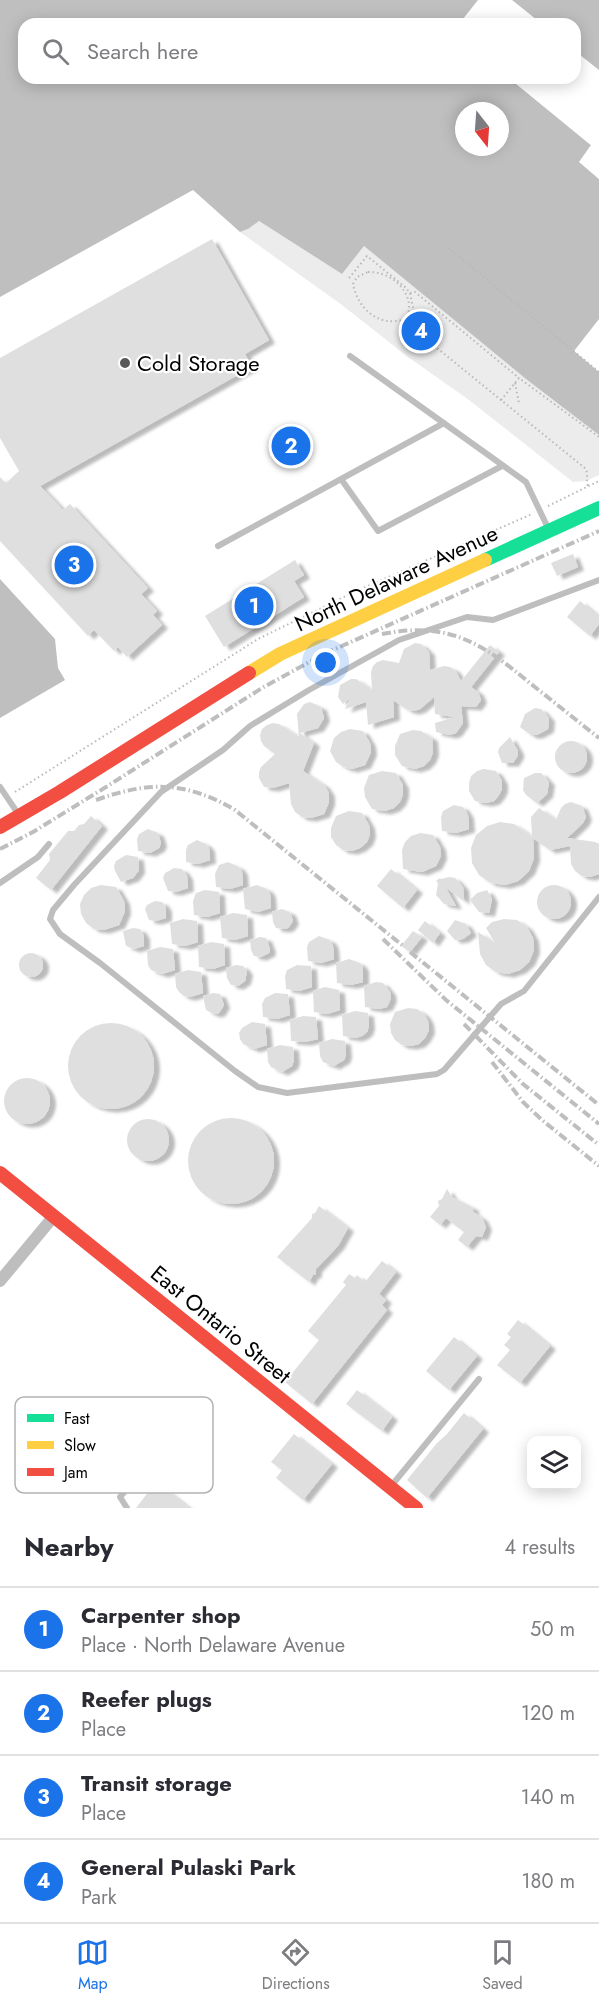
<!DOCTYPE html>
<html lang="en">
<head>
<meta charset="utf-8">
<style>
  body { margin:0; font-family:Jost,sans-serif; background:#f2f2f3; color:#2b2b33 }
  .controls { position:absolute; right:18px; bottom:18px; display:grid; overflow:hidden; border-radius:12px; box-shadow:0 3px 15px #0003 }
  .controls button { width:54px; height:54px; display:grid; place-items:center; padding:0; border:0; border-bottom:2px solid #e1e1e2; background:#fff; color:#2b2b33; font:30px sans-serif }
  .compass { position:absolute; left:455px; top:102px; width:54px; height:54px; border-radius:50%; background:#fff; box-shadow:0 3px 15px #0003; rotate:163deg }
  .you { position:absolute; left:326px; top:663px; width:21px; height:21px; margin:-15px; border:4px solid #fff; border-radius:50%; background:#1a73e8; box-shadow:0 0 0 9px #1a73e833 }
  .badge { display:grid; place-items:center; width:39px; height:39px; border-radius:50%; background:#1a73e8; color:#fff; font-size:20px; font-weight:700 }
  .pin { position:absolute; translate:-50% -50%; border:3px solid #fff; box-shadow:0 2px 6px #0006 }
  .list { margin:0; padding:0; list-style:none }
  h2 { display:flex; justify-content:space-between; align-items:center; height:78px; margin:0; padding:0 24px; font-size:26px }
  h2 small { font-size:20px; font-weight:400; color:#7c7c81 }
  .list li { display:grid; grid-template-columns:39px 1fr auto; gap:18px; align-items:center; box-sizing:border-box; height:84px; padding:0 24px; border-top:2px solid #e1e1e2 }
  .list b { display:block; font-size:22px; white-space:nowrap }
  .list p { margin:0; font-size:20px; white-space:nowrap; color:#7c7c81 }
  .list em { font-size:20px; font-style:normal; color:#7c7c81 }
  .icon { flex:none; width:33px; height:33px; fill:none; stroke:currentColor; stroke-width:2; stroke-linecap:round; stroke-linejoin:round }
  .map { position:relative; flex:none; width:599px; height:1508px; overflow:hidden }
  .search { position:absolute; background:#fff; box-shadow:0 3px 15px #0003; left:18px; right:18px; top:18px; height:66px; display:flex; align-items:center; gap:15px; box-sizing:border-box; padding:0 21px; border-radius:18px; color:#7c7c81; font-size:22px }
  .sheet { height:414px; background:#fff }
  nav { display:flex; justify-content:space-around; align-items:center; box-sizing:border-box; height:84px; border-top:2px solid #e1e1e2; background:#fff; font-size:16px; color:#7c7c81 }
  nav a { display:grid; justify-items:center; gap:3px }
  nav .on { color:#1a73e8 }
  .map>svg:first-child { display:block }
  .green { fill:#ececec }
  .water { fill:#bfbfbf; fill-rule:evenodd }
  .pier { fill:#fff }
  .building { fill:#dfdfdf; filter:url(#shadow) }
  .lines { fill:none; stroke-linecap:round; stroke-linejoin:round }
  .path { stroke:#b9b9b9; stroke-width:2; stroke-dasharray:1.5 3; stroke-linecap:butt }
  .lane { stroke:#bebebe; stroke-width:6 }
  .street { stroke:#bebebe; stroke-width:12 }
  .fast { stroke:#16e098; stroke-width:14 }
  .slow { stroke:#ffcf43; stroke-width:14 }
  .jam { stroke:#f24e42; stroke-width:14 }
  .rail { stroke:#bebebe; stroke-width:4; stroke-dasharray:9 3 1.5 3; stroke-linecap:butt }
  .poi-dot { fill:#595959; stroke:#fff; stroke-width:2 }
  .labels { text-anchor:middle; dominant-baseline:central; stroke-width:4.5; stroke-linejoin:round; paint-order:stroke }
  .poi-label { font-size:22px; fill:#000; stroke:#fff; text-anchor:start }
  .street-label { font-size:22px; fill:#000; stroke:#fff }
  .key { fill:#fff; stroke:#b2b2b2; stroke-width:1.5 }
  .key-label { font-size:16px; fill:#000 }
</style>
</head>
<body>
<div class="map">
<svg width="599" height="1508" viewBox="0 0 599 1508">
  <defs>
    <filter id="shadow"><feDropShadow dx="6" dy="3.5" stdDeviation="1.5" flood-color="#0004"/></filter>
  </defs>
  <rect width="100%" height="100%" fill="#fff"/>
  <path class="green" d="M259,221L342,274L364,246L526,379L599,435V475L586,481L573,482L469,400L408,357L342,305L240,232L248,229Z"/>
  <path class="water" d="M0,0H478L459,24H24V78H509L592,146L580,162L599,179V435L526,379L364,246L342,274L259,221L248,229L240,232L193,190L0,297ZM464,111H500V147H464Z
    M512,0H599V70L575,51V24H542Z
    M0,579L55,639L58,668L65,680L0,718Z"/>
  <path class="pier" d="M509,78H514L594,144V147L583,162L599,175V179L579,162L591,145Z
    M599,319V372L574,351Z"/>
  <path class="building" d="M212,239L269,340L245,354L252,367L40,486L63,510L70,504L148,588L141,594L157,611L153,615L162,625L127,657L118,647L114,651L94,630L88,636L0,541V477L6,483L19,471L0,438V358Z
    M573,554L578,567L557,576L551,563Z
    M295,560L304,575L294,581L304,597L224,647L205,616Z
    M580,601L599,617V624L590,636L567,617Z
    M415,643L421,644L429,652L430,670L444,666L450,667L455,670L461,681L490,645L499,652L471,687L478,692L481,700L476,707L461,706L463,723L456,733L450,735L436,732L435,723L455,717L435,714L434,697L420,709L414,711L408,710L393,700L394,717L368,725L366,702L345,709L350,698L343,704L338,697L340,685L351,679H356L372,690L371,672L373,666L377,662L383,660L399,663L404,649Z
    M310,702L321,707L324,718L318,728L300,733L314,743L303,771L324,785L329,793V802L324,814L311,818L302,817L295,812L291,804L289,783L273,788L264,787L259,778V772L261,767L275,754L264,746L261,741L260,735L262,729L267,725L273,723L279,724L299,737L297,714L304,704Z
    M535,708L541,709L549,718L548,729L537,735H531L520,727L525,714Z
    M350,729L363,731L370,743L371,752L365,765L352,769L344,767L336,762L330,751L334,738L341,732Z
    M413,730L421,731L432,738L433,752L430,760L424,766L415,769L402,766L395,755V746L400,734Z
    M510,737L518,751V755L513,763H502L498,752L499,748Z
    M555 757a16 16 0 1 1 32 0a16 16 0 1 1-32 0Z
    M484,769L496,771L502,781V789L499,795L494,801L486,803L475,801L469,791V783L471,776L477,771Z
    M382,771L396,773L403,785V794L400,802L394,808L385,811L372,809L365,797L364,788L369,775Z
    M535,773H541L549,782L547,794L537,803L526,795L523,790L524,778Z
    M571,802L582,806L586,817L583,823L567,838L595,842L599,844V874L590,877L582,876L575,871L571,864L570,846L550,850L533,838L534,858L529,871L518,881L505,885L491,883L479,875L472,863L471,848L476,835L487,826L500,822L514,824L532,836L531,817L539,808L556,820L561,808L565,804Z
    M454,805L463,807L468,815L469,829L456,833L442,831L441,817L443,811Z
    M349,811L362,813L369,825L370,834L367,842L360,848L352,851L343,850L336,845L331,837V828L336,816Z
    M91,816L102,826L51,890L36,878L50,860L49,854L68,831H74L79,825L84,824Z
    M148,829L158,833L161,843L159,848L150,853L138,851L137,839L139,834Z
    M420,833L433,835L440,847L441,856L436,866L422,872L403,869L402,850L405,842L411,836Z
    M197,840L206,844L209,848L210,860L198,864L186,862V850L188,845Z
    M126,855L138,857L139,870L133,878L121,882L115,871L114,866L116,861Z
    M228,862L239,867L242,872L243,885L230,889L216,887L215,874L219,865Z
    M174,868L182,869L187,876L188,888L176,892L168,891L163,878L165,873Z
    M391,869L417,890L403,908L377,886Z
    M449,877L455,878L463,887L464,901L446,888L456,906L444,904L436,895L438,883L436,881L440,878L441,879Z
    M537 902a17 17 0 1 1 34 0a17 17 0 1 1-34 0Z
    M101,885L116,887L124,901L125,911L119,925L104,930L94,929L86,923L81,914L80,904L84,895L91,888Z
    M257,885L267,889L270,894L271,908L258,912L245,909L243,889Z
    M205,890L219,892L220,913L207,917L194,915L193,901L196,893Z
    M487,890L492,899L489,913L479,912L470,900L477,893Z
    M155,901L162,902L166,908V918L156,921L149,920L145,909L147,905Z
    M282,909L290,912L293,921L288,928L283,929L276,928L273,922L272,912Z
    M233,913L247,915L248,936L235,940L222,938L220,917Z
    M183,919L197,921L198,942L185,946L172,944L170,923Z
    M504,919L517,920L527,927L533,938L534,950L529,962L520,970L508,974L496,972L486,965L480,954L478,932L495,943L486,928L492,922Z
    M455,920L466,924L471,933L463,939L455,940L447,931Z
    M425,921L440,933L433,943L418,930Z
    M133,928L140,929L144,936V946L134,949L126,946L123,931Z
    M413,931L422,937L410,952L401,946Z
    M319,936L330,940L333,946L334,959L321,963L308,961L307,947L309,942Z
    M260,937L266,938L270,949L269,953L261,957L254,956L251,950L250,940Z
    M211,942L224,944L225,965L213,969L199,967L198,946Z
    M160,947L173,949L175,970L162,974L151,970L148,965L147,951Z
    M19 965a12 12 0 1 1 24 0a12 12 0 1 1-24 0Z
    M349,959L360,963L363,968V982L351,985L337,983L336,963Z
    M236,965L243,966L247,972L245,981L238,986L231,985L227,978L226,968Z
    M297,965L311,966L312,987L299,991L286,989L285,976L287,970Z
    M188,970L201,972L203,993L190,997L184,996L179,992L176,987L175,974Z
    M376,982L383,983L390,992L391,998L387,1007L379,1009L365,1007L364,986Z
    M325,987L339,990L340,1010L327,1014L314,1012L313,991Z
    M213,993L220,994L224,1005L219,1013L214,1014L206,1010L203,996Z
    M275,993L288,994L290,1015L277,1019L263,1017L262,1004L265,998Z
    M408,1008L417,1009L424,1014L428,1021L429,1030L425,1038L419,1044L411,1046L402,1045L395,1040L391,1033L390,1024L395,1012Z
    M355,1011L368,1013L369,1026L367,1032L362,1036L356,1038L343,1036L342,1015Z
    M303,1016L316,1017L318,1039L305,1042L291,1041L290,1020Z
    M252,1022L265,1024L267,1045L254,1049L243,1044L240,1039L239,1033L242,1028Z
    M68 1066a43 43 0 1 1 86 0a43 43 0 1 1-86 0Z
    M332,1039L345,1041L346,1055L344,1060L334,1066L323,1062L320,1056L319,1043Z
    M280,1045L293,1047L294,1060L292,1066L282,1072L271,1067L268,1062L267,1049Z
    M4 1101a23 23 0 1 1 46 0a23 23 0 1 1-46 0Z
    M188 1161a43 43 0 1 1 86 0a43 43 0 1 1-86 0Z
    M127 1140a21 21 0 1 1 42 0a21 21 0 1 1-42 0Z
    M447,1189L452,1197L474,1208L472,1211L482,1218L486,1227L482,1237L476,1236L467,1247L458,1240L464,1232L446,1218L440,1225L430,1217L439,1206L438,1201L442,1199Z
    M319,1206L348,1228L338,1246L316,1269V1274L313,1275L309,1282L277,1257L312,1218V1214L315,1213Z
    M382,1261L396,1272L379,1294L386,1300L382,1305L387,1310L312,1404L285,1382L319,1340L308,1331L346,1285L343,1282L349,1274L355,1278L357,1275L365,1282Z
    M518,1320L550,1346L520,1383L497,1365L510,1350L504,1345L511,1337L507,1334Z
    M454,1337L477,1356L449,1390L426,1371Z
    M357,1390L392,1417L382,1431L346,1404Z
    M464,1413L483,1429L427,1498L407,1480L437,1443L447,1434Z
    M294,1434L332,1464L303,1500L276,1478L282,1470L271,1462Z
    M156,1482L189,1508H136Z"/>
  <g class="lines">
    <path class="path" d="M445,245L599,372
      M368,272C375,272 381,273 387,276C403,283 416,304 405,319C379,328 358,309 353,284L357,277Z
      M349,278L367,256L405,287L410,293L415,317L420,328L432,344L586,469C588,475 586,480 588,486
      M410,293L415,292L519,378
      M515,383L519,403
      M501,400L519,378L599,437
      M548,506L599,481
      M15,792L258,639L352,593L532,514"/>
    <path class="lane" d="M350,356L526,482L549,530
      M341,479L378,531L502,466
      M218,546L444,423
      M599,580L493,620L467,617L399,640L309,690L250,726L223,750L161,792L74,885L53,910L50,919L60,934L100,963L235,1071L258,1087L287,1093L437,1074L444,1070L501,1004L524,991L599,897
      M0,787L19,815
      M0,883L38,857L49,844
      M392,1485L479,1379
      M127,1508L120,1497L141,1473"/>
    <path class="street" d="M0,1281L54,1216"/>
    <path class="fast" d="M485,560L599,508"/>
    <path class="slow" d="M249,673L280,654L485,560"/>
    <path class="jam" d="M0,827L60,792L249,673
      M0,1173L416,1508"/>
    <path class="rail" d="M382,634C449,621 482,643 531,684C554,702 576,720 599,738
      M96,800C149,781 186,781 235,810L402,945
      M0,849L33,832L106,787L262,688L324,654L599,531
      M383,939L446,1000L599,1124
      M410,952L599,1105
      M464,1024L523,1084L599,1145
      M492,1062L523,1102L542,1120L599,1166"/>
  </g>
  <circle class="poi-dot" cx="125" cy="363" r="6"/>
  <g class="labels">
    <g class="poi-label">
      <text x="137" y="363">Cold Storage</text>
    </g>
    <g class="street-label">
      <text transform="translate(396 578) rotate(-25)">North Delaware Avenue</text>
      <text transform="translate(221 1324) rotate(39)">East Ontario Street</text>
    </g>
  </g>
  <rect x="15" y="1397" width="198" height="96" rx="9" class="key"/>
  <rect x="27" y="1414" width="27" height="8" fill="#16e098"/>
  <rect x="27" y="1441" width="27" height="8" fill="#ffcf43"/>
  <rect x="27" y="1468" width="27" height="8" fill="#f24e42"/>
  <g class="key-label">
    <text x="64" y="1424">Fast</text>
    <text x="64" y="1451">Slow</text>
    <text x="64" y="1478">Jam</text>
  </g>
</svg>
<div class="controls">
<button><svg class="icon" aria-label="layers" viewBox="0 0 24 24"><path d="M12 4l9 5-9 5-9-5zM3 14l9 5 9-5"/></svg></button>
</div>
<svg class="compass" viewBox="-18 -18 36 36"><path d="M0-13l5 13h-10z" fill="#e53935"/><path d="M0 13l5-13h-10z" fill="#7c7c81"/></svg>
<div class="you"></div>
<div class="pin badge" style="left:254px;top:606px">1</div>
<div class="pin badge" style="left:291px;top:446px">2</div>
<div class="pin badge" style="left:74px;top:565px">3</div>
<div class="pin badge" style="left:421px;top:331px">4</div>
<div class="search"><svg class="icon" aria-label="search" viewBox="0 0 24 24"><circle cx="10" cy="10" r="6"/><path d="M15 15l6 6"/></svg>Search here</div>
</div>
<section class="sheet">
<h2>Nearby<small>4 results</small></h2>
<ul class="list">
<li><span class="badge">1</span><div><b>Carpenter shop</b><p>Place · North Delaware Avenue</p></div><em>50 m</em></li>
<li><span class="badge">2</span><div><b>Reefer plugs</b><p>Place</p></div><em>120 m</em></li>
<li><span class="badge">3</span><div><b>Transit storage</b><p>Place</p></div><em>140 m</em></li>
<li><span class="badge">4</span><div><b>General Pulaski Park</b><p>Park</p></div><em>180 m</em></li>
</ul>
</section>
<nav>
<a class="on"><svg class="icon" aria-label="map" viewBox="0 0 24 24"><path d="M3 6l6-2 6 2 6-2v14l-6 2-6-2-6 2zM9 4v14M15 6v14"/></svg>Map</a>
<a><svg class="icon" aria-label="directions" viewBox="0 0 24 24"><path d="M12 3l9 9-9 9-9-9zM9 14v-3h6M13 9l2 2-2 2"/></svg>Directions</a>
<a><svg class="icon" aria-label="saved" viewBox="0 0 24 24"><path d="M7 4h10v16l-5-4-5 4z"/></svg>Saved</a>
</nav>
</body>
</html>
